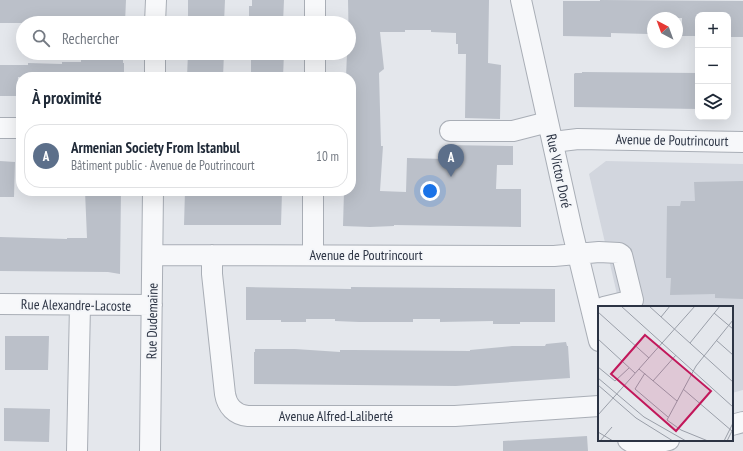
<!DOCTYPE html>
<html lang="fr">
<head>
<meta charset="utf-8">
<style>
  body { margin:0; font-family:"PT Sans Narrow",sans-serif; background:#f6f6f7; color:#1f2937 }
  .controls { position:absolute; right:12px; top:12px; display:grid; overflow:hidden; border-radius:8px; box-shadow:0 4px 16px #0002 }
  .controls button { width:36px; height:36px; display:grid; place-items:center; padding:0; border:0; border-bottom:1px solid #e0e1e3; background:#fff; color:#1f2937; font:20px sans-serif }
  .compass { position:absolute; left:647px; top:12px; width:36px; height:36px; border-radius:50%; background:#fff; box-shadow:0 4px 16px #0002; rotate:319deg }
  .you { position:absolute; left:430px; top:191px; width:14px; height:14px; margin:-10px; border:3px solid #fff; border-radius:50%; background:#1a73e8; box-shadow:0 0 0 6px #1a73e833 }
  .badge { display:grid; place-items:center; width:26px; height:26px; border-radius:50%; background:#ea580c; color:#fff; font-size:13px; font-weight:700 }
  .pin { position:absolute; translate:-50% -33px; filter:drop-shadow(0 1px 2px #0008) }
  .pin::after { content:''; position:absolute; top:21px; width:14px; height:12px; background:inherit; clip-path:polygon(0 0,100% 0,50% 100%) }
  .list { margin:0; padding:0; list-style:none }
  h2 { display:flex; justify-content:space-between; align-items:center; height:52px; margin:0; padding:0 16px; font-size:17px }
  h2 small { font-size:13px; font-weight:400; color:#747a83 }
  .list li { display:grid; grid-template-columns:26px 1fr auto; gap:12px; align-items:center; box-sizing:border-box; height:64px; margin:0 8px 8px; padding:0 8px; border:1px solid #e0e1e3; border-radius:16px }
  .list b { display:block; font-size:15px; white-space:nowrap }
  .list p { margin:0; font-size:13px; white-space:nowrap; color:#747a83 }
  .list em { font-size:13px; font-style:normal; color:#747a83 }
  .icon { flex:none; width:22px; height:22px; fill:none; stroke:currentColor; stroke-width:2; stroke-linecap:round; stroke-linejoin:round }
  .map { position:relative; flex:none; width:743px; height:451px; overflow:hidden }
  .search { position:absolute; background:#fff; box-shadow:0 4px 16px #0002; left:16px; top:16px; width:340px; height:44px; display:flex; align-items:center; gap:10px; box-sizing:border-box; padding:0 14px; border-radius:22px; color:#747a83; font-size:15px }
  .panel { position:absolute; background:#fff; box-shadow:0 4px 16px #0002; left:16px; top:72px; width:340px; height:124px; border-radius:16px }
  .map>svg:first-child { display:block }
  .built { fill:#d2d6de }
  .building { fill:#bbc0c9 }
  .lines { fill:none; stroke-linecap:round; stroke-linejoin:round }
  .minor-casing { stroke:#a9aeb6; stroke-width:22 }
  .minor { stroke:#f7f8fa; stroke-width:20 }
  .labels { text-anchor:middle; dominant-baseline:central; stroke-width:4; stroke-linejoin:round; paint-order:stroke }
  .street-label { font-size:14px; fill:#2c3444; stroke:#f4f6f9 }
  .inset-road { fill:none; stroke:#9a9fa9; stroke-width:1 }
  .view { fill:#c2185b; fill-opacity:0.15; stroke:#c2185b; stroke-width:2 }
  .inset-edge { fill:none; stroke:#2c3444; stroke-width:2 }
</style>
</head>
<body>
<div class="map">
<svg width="743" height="451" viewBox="0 0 743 451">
  <rect width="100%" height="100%" fill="#e4e7ec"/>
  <path class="built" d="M606,161L743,164V390L732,393V307H620L589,174Z"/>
  <path class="building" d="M0,0H126L125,23H0Z
    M188,0H225L224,23H188Z
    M252,0H284L283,23L249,22V6H252Z
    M348,0H489L488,63L501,65L500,119L465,118L466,54H458V44H456V33L431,32V30H405V32H380L384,69L379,73L381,146H383L380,191L406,192L407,158L445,159V145L513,146V165H497L496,189H521V227L394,225V226L370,227L343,226L344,191H351V77H346L347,53H349Z
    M600,0L743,1V37H728V15H698V36H682V18H653V33H648V34L611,33V37L563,36V1H600Z
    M188,53H224L223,77H187Z
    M251,53H284L283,77H251Z
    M81,59L123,60V63H124V77H18L17,96H0V65H28V63L62,64V62H81Z
    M582,72L698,73V109L574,107V74L575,73H582Z
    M0,161L15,162L14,197H0Z
    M743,181V299L715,298V294L670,295L671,278H666L667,206H680L681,201H695L694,182Z
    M85,191H121L120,274L108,272L0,271V237L67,239V238H87Z
    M185,191L282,192L281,225H184Z
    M246,287L351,289V287L555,289V322H520V324H493V321L440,322V319H413V322H359L335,321V319H306V322H281V320H246Z
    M5,336H49L48,370H5Z
    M566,342L567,346H568L570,378L456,386L254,384V352H255V349H295L340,352V350H353L470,351V350L512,346H545L546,344Z
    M4,408L50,409L49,442L4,441Z
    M587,436L588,451H503V441Z"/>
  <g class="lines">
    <defs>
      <path id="minor" d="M521,0L572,230L599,341
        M155,23L156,0
        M315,23V0
        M155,77V53
        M315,77V53
        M0,128H21
        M450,131H513L548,122
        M553,142L578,139L743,142
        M153,255L554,256L599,252L619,253L622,255L633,300L604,307
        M212,255V274L225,394C227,406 235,415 248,416H455L599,406
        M313,255V191
        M0,304L152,305
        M732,425L743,422
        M628,440C640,449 655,443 669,440
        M77,451L80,305
        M150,451L153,191"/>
    </defs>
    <use href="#minor" class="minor-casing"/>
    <use href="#minor" class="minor"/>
  </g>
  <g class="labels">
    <g class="street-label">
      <text transform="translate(672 140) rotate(1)">Avenue de Poutrincourt</text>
      <text transform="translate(559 171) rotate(78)">Rue Victor Doré</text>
      <text x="366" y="255">Avenue de Poutrincourt</text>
      <text transform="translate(76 305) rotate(1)">Rue Alexandre-Lacoste</text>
      <text transform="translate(152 321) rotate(-89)">Rue Dudemaine</text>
      <text x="336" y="416">Avenue Alfred-Laliberté</text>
    </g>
  </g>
  <g transform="translate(598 306)">
    <rect width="135" height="135" fill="#e4e7ec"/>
    <path class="inset-road" d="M23,0L135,101M51,0L135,76M0,6L51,52M116,7L135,23M63,11L72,0M0,33L37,67M118,34L135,49M92,37L122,0M0,61L17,75L31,62M41,63L79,95M47,67L37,83L70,111M0,72L46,111L88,135M55,75L78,49M0,79L38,112L75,135M85,83L134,125M0,109L97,0M0,126L15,135M2,135L14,121M110,135L83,124L69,114L98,60L135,14M126,135L135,117M129,135L135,123"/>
    <path class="view" d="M47,29L113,85L78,125L13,68Z"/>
    <rect width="135" height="135" class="inset-edge"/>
  </g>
</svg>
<div class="controls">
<button>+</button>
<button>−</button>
<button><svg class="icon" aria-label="layers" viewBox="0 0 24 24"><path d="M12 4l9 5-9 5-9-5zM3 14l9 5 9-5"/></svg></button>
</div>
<svg class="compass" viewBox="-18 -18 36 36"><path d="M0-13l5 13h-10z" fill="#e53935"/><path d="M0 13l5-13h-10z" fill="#747a83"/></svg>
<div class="you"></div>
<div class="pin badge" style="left:451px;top:177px;background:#5c6f8a">A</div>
<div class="search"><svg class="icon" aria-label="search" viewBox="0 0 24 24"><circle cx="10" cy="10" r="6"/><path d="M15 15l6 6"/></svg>Rechercher</div>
<section class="panel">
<h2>À proximité<small></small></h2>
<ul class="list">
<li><span class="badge" style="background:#5c6f8a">A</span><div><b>Armenian Society From Istanbul</b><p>Bâtiment public · Avenue de Poutrincourt</p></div><em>10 m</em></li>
</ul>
</section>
</div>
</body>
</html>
